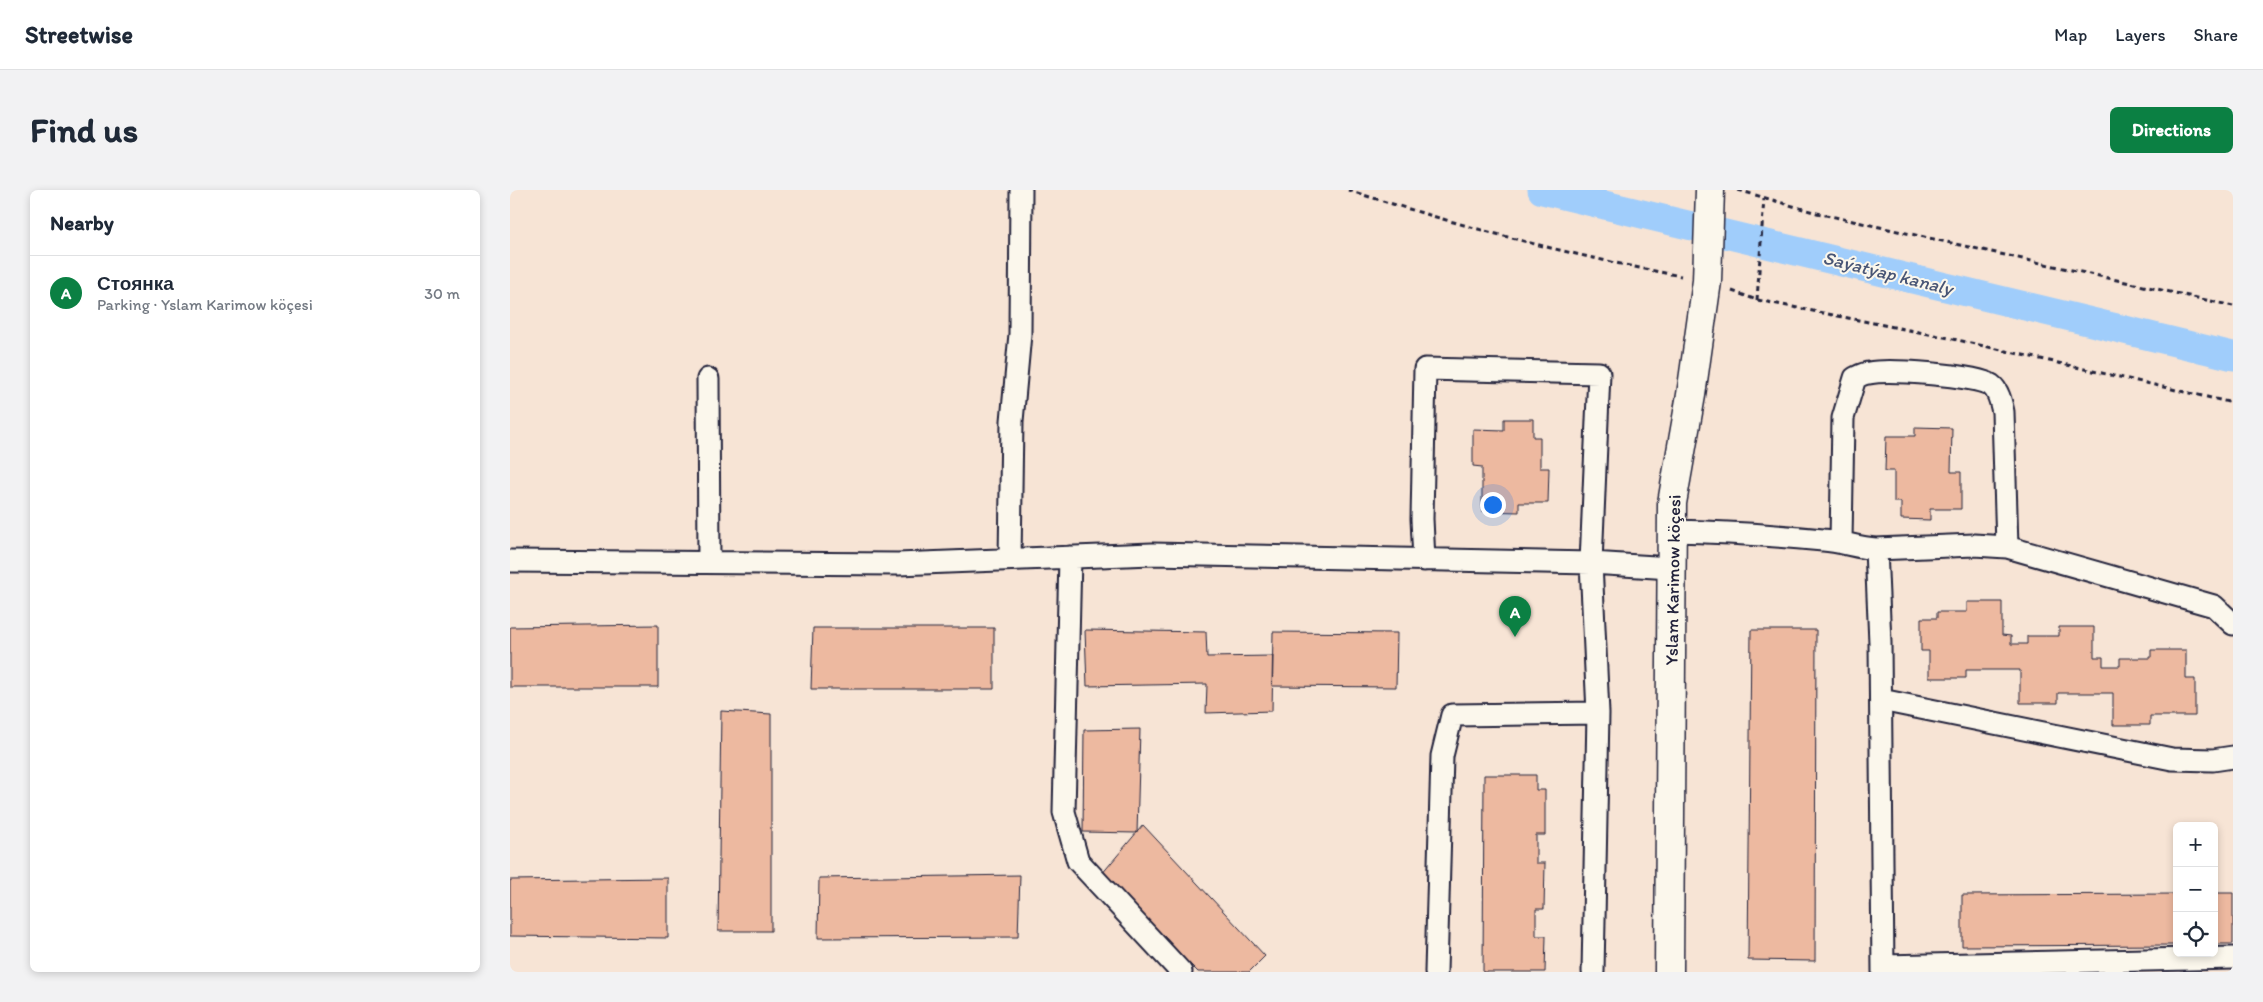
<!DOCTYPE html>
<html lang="en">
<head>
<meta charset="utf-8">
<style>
  body { margin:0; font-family:Itim,sans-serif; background:#f2f2f3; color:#1f2937 }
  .controls { position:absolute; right:15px; bottom:15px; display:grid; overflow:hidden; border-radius:8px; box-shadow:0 2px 8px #0003 }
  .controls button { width:45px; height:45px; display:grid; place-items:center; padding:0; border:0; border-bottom:1px solid #e0e1e3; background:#fff; color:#1f2937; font:25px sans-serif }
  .you { position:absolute; left:982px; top:314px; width:18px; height:18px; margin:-12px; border:4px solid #fff; border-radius:50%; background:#1a73e8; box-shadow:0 0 0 8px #1a73e833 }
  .badge { display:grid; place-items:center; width:32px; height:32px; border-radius:50%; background:#0b8043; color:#fff; font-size:16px; font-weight:700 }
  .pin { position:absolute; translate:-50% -41px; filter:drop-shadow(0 1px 2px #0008) }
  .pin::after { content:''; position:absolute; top:26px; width:18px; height:15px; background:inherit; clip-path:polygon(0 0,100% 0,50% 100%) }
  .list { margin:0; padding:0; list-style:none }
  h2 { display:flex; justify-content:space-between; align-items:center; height:65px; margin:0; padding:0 20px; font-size:21px }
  h2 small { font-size:16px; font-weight:400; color:#747a83 }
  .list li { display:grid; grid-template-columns:32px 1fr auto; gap:15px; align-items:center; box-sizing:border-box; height:75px; padding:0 20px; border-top:1px solid #e0e1e3 }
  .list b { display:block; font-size:19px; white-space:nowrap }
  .list p { margin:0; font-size:16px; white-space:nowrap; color:#747a83 }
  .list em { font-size:16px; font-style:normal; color:#747a83 }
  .icon { flex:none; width:28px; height:28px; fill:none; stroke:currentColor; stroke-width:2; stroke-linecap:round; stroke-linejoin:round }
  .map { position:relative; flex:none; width:1723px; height:782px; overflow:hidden; border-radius:8px }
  header { display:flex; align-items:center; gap:30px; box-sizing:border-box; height:70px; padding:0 25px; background:#fff; border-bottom:1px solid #e0e1e3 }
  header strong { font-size:24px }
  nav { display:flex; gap:28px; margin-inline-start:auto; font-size:18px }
  .intro { display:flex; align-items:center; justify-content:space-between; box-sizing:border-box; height:120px; padding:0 30px }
  h1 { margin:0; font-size:35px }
  .button { padding:12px 22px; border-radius:8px; background:#0b8043; color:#fff; font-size:18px; font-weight:700 }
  main { display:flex; gap:30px; padding:0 30px }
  aside { flex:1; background:#fff; border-radius:8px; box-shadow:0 2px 8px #0003 }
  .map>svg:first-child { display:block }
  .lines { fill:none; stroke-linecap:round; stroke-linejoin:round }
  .canal { stroke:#a0cdfb; stroke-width:29 }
  .building { fill:#edb9a0; stroke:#22223b }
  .minor-casing { stroke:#22223b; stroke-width:25 }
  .tertiary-casing { stroke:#22223b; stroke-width:31 }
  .path { stroke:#22223b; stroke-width:3; stroke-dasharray:5 4; stroke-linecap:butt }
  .minor { stroke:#fbf7ec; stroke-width:21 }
  .tertiary { stroke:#fbf7ec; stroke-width:28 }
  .labels { text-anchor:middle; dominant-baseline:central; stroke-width:4; stroke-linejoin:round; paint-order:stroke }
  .street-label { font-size:18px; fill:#22223b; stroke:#fbf7ec }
  .water-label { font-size:19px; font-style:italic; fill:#485575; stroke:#fbf7ec }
</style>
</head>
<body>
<header>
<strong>Streetwise</strong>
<nav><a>Map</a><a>Layers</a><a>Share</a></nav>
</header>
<div class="intro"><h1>Find us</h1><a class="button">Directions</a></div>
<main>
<aside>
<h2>Nearby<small></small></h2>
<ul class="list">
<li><span class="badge">A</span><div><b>Стоянка</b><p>Parking · Yslam Karimow köçesi</p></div><em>30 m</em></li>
</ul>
</aside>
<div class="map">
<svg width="1723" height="782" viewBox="0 0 1723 782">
  <rect width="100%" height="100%" fill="#f7e4d5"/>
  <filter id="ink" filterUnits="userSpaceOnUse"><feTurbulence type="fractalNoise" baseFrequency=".02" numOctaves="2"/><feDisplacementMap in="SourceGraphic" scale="10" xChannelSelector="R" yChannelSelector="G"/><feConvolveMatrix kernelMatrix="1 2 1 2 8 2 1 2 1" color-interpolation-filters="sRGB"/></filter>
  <g filter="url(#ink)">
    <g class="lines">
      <path class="canal" d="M1032,0L1723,166"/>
    </g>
    <path class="building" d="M994,229H1023V247H1030V278H1039L1038,313H1009V322L972,321V277L963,276V239L994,240Z
      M1405,237L1442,238L1441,282H1451V319H1420V330L1391,329V312H1384V281H1375L1376,246H1405Z
      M1457,412H1492V445L1501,446V454H1517V446H1549V437H1584V467H1593V476H1610V468H1641V460H1676V489H1685V526H1640V535H1603V503H1548V513H1510V480H1456V488H1419V461H1411V428H1427V422H1457Z
      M148,435V497H0V437Z
      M303,438H484V499H301Z
      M575,440L696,442L697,467L763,466L762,521L696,523L697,494L577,496Z
      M1241,440H1306L1305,771L1238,770Z
      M763,442L887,443L886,497L762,496Z
      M211,521L261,524V741H208Z
      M630,539L627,643L573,642L574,540Z
      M974,585H1026V600H1035V645H1026V673H1035L1034,719H1026V746H1036L1035,782H973Z
      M633,635L755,766L739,782H688L591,685Z
      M510,685L508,747L308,748L309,688Z
      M158,688V748L0,746V690Z
      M1704,703H1723V754H1704Z
      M1667,704V755L1452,756V705Z"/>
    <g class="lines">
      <defs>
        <path id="minor" d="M198,189L199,372
          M1161,341C1212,342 1262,345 1313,350C1331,351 1348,358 1366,359L1370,453L1373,782
          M1331,352L1333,228L1345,188C1349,186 1354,183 1359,183C1378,179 1466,185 1481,195C1489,201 1491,213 1493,222L1497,357
          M1366,359L1464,355L1497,357L1704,416L1723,434
          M560,367L554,622L568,671L671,782
          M500,369L502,231L510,144L511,0
          M914,370L912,329L915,179L1089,183L1081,373L1088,523L942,525L932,566L926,782
          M0,371L388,374L642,364L1081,373L1161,378
          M1371,510L1662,569L1703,570L1723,567
          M1373,776L1723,768
          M1083,782L1088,523"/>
        <path id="tertiary" d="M1159,782L1162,313L1181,205L1197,91L1200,0"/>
      </defs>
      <use href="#minor" class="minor-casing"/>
      <use href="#tertiary" class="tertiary-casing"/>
      <path class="path" d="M838,0C947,35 1057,65 1171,86
        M1228,0L1307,23L1723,116
        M1222,101L1247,110L1439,148L1723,213
        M1247,110L1254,8"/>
      <use href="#minor" class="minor"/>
      <use href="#tertiary" class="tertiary"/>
    </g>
  </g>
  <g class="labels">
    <g class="street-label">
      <text transform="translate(1163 390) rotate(-89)">Yslam Karimow köçesi</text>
    </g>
    <g class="water-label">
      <text transform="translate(1378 83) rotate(14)">Saýatýap kanaly</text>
    </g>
  </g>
</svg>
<div class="controls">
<button>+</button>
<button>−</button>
<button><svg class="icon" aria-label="locate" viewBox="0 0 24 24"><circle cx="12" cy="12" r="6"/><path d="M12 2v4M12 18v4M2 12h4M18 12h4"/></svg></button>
</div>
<div class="you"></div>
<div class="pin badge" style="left:1005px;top:447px">A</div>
</div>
</main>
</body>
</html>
